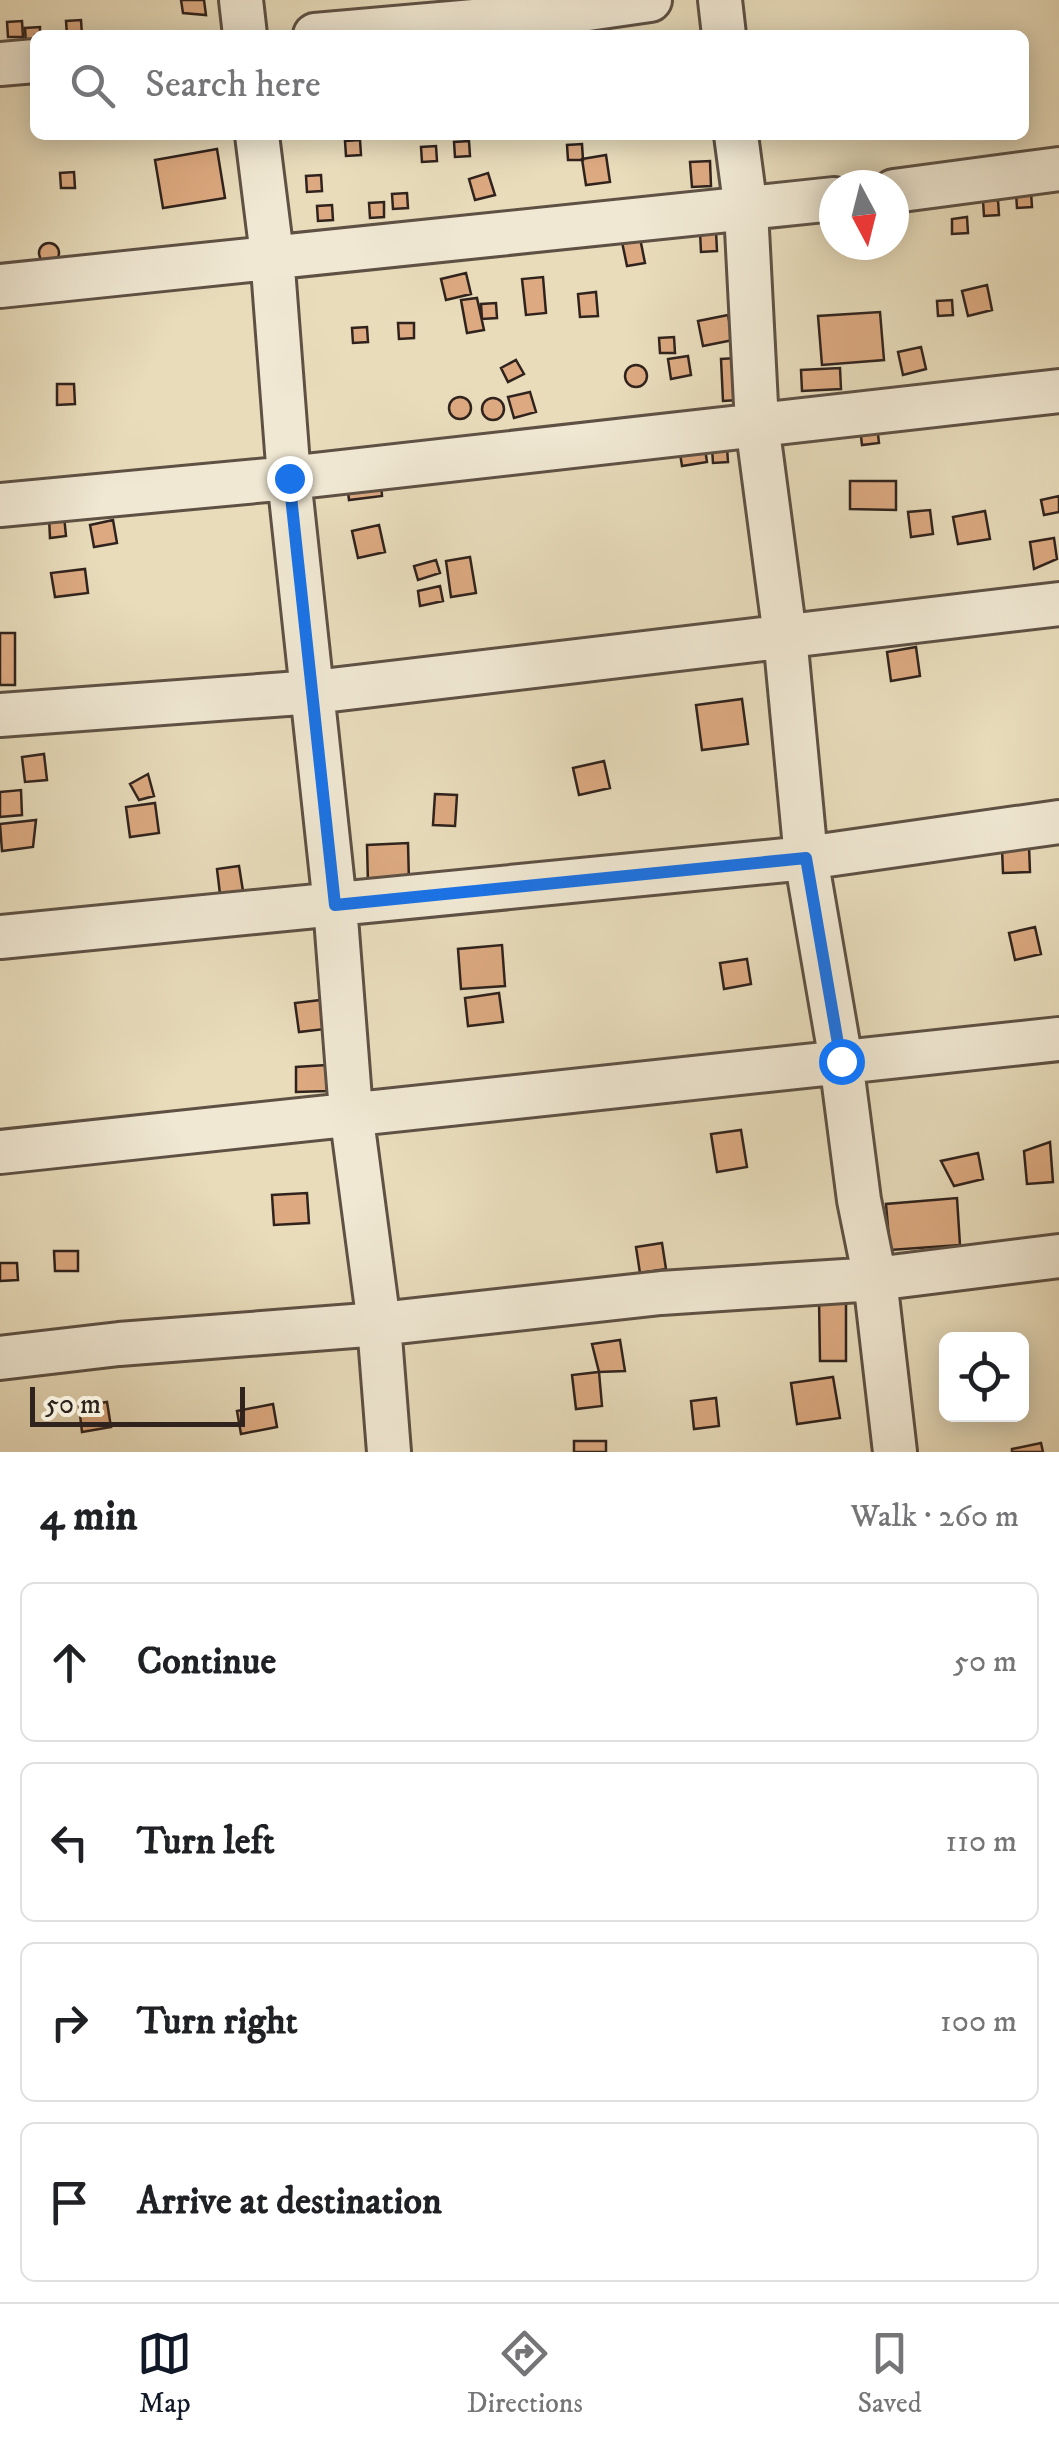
<!DOCTYPE html>
<html lang="en">
<head>
<meta charset="utf-8">
<style>
  body { margin:0; font-family:"IM FELL DW Pica",serif; background:#f2f2f2; color:#202124 }
  .controls { position:absolute; right:30px; bottom:30px; display:grid; overflow:hidden; border-radius:15px; box-shadow:0 5px 25px #0003 }
  .controls button { width:90px; height:90px; display:grid; place-items:center; padding:0; border:0; border-bottom:2px solid #e0e0e0; background:#fff; color:#202124; font:50px sans-serif }
  .compass { position:absolute; left:819px; top:170px; width:90px; height:90px; border-radius:50%; background:#fff; box-shadow:0 5px 25px #0003; rotate:173deg }
  .scale { position:absolute; left:30px; bottom:25px; width:215px; box-sizing:border-box; padding-left:10px; border:5px solid #30231d; border-top:0; font-size:28px; line-height:35px; white-space:nowrap; color:#30231d; -webkit-text-stroke:8px #f0e8d3; paint-order:stroke }
  .stop { position:absolute; width:30px; height:30px; margin:-22px; border:8px solid #1a73e8; border-radius:50%; background:#fff }
  .stop.end { background:#1a73e8; border-color:#fff; box-shadow:0 2px 10px #0008 }
  .list { margin:0; padding:0; list-style:none }
  h2 { display:flex; justify-content:space-between; align-items:center; height:130px; margin:0; padding:0 40px; font-size:42px }
  h2 small { font-size:32px; font-weight:400; color:#757577 }
  .list li { display:grid; grid-template-columns:65px 1fr auto; gap:30px; align-items:center; box-sizing:border-box; height:160px; margin:0 20px 20px; padding:0 20px; border:2px solid #e0e0e0; border-radius:15px }
  .list b { display:block; font-size:38px; white-space:nowrap }
  .list em { font-size:32px; font-style:normal; color:#757577 }
  .icon { flex:none; width:55px; height:55px; fill:none; stroke:currentColor; stroke-width:2; stroke-linecap:round; stroke-linejoin:round }
  .map { position:relative; flex:none; width:1059px; height:1452px; overflow:hidden }
  .search { position:absolute; background:#fff; box-shadow:0 5px 25px #0003; left:30px; right:30px; top:30px; height:110px; display:flex; align-items:center; gap:25px; box-sizing:border-box; padding:0 35px; border-radius:15px; color:#757577; font-size:38px }
  .sheet { height:850px; background:#fff }
  nav { display:flex; justify-content:space-around; align-items:center; box-sizing:border-box; height:140px; border-top:2px solid #e0e0e0; background:#fff; font-size:28px; color:#757577 }
  nav a { display:grid; justify-items:center; gap:5px }
  nav .on { color:#111827 }
  .map>svg:first-child { display:block }
  .building { fill:#dca980; stroke:#30231d; stroke-width:2.5 }
  .lines { fill:none; stroke-linecap:round; stroke-linejoin:round }
  .minor-casing { stroke:#5e5144; stroke-width:48 }
  .minor { stroke:#f0e8d3; stroke-width:42 }
  .route { stroke:#1a73e8; stroke-width:12 }
</style>
</head>
<body>
<div class="map">
<svg width="1059" height="1452" viewBox="0 0 1059 1452">
  <rect width="100%" height="100%" fill="#e8dcbb"/>
  <filter id="stains"><feTurbulence type="fractalNoise" baseFrequency=".002" numOctaves="4"/><feColorMatrix values="0 0 0 0 .2 0 0 0 0 .09 0 0 0 0 .02 0 0 0 .5 -.17"/></filter>
  <radialGradient id="worn" r=".72"><stop offset=".6" stop-color="#630" stop-opacity="0"/><stop offset="1" stop-color="#630" stop-opacity=".3"/></radialGradient>
  <path class="building" d="M181,0H204L206,15L183,13Z
    M81,20L82,35H67L66,21Z
    M22,21L23,37H8L7,22Z
    M40,27V35H35V42L26,43L25,28Z
    M360,140L361,155L346,156L345,141Z
    M469,141L470,156L455,157L454,142Z
    M582,144L583,160H568L567,145Z
    M436,146L437,161L422,162L421,147Z
    M217,149L225,198L163,208L155,160Z
    M606,155L610,182L586,185L582,159Z
    M710,161L711,186L692,187L690,162Z
    M74,172L75,188H61L60,173Z
    M488,173L495,195L475,200L469,179Z
    M321,175L322,191L307,192L306,176Z
    M1031,192L1032,207L1017,208L1016,193Z
    M407,193L408,208L393,209L392,194Z
    M998,200L999,215L984,216L983,201Z
    M384,202V217L370,218L369,203Z
    M332,205L333,220L318,221L317,206Z
    M967,217L968,233L952,234V219Z
    M716,231L717,251L701,252L700,232Z
    M640,238L645,263L627,266L622,242Z
    M39 253a10 10 0 1 1 20 0a10 10 0 1 1-20 0Z
    M466,273L471,294L446,300L441,279Z
    M543,277L546,313L526,315L522,279Z
    M987,285L992,310L968,316L962,291Z
    M596,292L598,316L580,317L578,294Z
    M477,298L484,330L467,333L461,300Z
    M952,300L953,315L938,316L937,301Z
    M496,303L497,318L482,319L481,304Z
    M880,312L884,360L822,365L818,316Z
    M728,315L733,340L703,346L698,321Z
    M398,323H414V338L399,339Z
    M367,327L368,342L353,343L352,328Z
    M674,337L675,353H660L659,338Z
    M921,347L926,369L903,375L898,352Z
    M688,356L691,375L671,379L668,359Z
    M736,358L738,400L723,401L721,359Z
    M516,360L524,374L508,382L501,368Z
    M625 376a11 11 0 1 1 22 0a11 11 0 1 1-22 0Z
    M840,368L841,389L802,391L801,370Z
    M57,384H74L75,404L57,405Z
    M530,392L536,412L514,418L508,397Z
    M449 408a11 11 0 1 1 22 0a11 11 0 1 1-22 0Z
    M482 409a11 11 0 1 1 22 0a11 11 0 1 1-22 0Z
    M877,426L879,443L862,445L860,428Z
    M704,442L707,462L682,466L679,447Z
    M727,447L728,462L713,463L712,448Z
    M380,472L382,496L349,500L346,476Z
    M850,481H896V510L850,509Z
    M1059,496V512L1044,515L1041,500Z
    M930,510L933,534L911,537L908,512Z
    M985,511L990,539L958,544L953,517Z
    M64,516L66,536L50,538L49,517Z
    M113,520L117,543L94,547L90,525Z
    M379,525L385,552L358,558L352,531Z
    M1054,538L1057,559L1034,569L1030,542Z
    M470,557L476,593L451,597L446,561Z
    M436,560L440,573L418,580L414,566Z
    M85,569L88,593L55,597L51,573Z
    M440,586L443,601L420,606L418,591Z
    M0,633H15V685H0Z
    M916,647L920,676L891,681L887,652Z
    M742,699L748,744L702,750L696,705Z
    M44,754L47,780L25,782L22,757Z
    M604,761L610,788L579,795L573,768Z
    M148,774L154,796L139,800L130,784Z
    M21,790L22,815L0,817V792Z
    M435,794L457,795L455,826L433,825Z
    M155,803L159,833L130,837L126,807Z
    M36,820L33,847L2,851L0,824Z
    M408,843L409,882L368,884L367,845Z
    M1029,846L1030,872L1003,873L1002,848Z
    M239,866L243,891L220,894L217,869Z
    M1035,927L1041,954L1015,960L1009,933Z
    M502,945L505,986L461,989L458,949Z
    M747,959L751,984L724,989L720,963Z
    M499,993L503,1022L468,1026L465,998Z
    M321,1000L325,1029L299,1032L295,1003Z
    M326,1065L327,1091L296,1092V1067Z
    M741,1130L747,1167L717,1172L711,1134Z
    M1050,1142L1053,1182L1027,1184L1024,1151Z
    M978,1153L983,1179L954,1186L941,1161Z
    M307,1193L309,1223L274,1225L272,1195Z
    M957,1198L960,1245L890,1250L886,1204Z
    M662,1243L666,1269L640,1273L636,1247Z
    M54,1251H78V1271H55Z
    M0,1263H17L18,1280L0,1281Z
    M846,1297V1361H820L819,1298Z
    M620,1340L625,1371L599,1372L592,1344Z
    M599,1372L602,1406L576,1409L572,1375Z
    M833,1377L840,1418L797,1424L791,1383Z
    M716,1398L719,1426L694,1429L691,1401Z
    M107,1402L111,1427L82,1432L79,1406Z
    M273,1404L277,1427L241,1434L237,1411Z
    M574,1441H606V1452H574Z
    M1041,1443L1043,1452H1012V1449Z"/>
  <g class="lines">
    <defs>
      <path id="minor" d="M241,0L245,35
        M720,0L724,35
        M315,35L553,14L650,0
        M0,64L35,61
        M736,135L746,210L757,424L785,636L806,858L841,1061L859,1200L875,1279L895,1452
        M894,191L1059,169
        M0,286L834,199
        M0,505L289,478L1059,391
        M0,715L314,692L1059,604
        M0,937L806,858L1059,822
        M0,1152L1059,1039
        M0,1358L119,1344L379,1324L351,1112L335,905L289,478L272,255L257,135
        M389,1452L379,1324L661,1293L875,1279L1059,1256"/>
    </defs>
    <use href="#minor" class="minor-casing"/>
    <use href="#minor" class="minor"/>
  </g>
  <g class="lines">
    <path class="route" d="M289,478L335,905L806,858L841,1061"/>
  </g>
  <rect width="100%" height="100%" filter="url(#stains)"/>
  <rect width="100%" height="100%" fill="url(#worn)"/>
</svg>
<div class="controls">
<button><svg class="icon" aria-label="locate" viewBox="0 0 24 24"><circle cx="12" cy="12" r="6"/><path d="M12 2v4M12 18v4M2 12h4M18 12h4"/></svg></button>
</div>
<svg class="compass" viewBox="-18 -18 36 36"><path d="M0-13l5 13h-10z" fill="#e53935"/><path d="M0 13l5-13h-10z" fill="#757577"/></svg>
<div class="scale">50 m</div>
<div class="stop" style="left:841px;top:1061px"></div>
<div class="stop end" style="left:289px;top:478px"></div>
<div class="search"><svg class="icon" aria-label="search" viewBox="0 0 24 24"><circle cx="10" cy="10" r="6"/><path d="M15 15l6 6"/></svg>Search here</div>
</div>
<section class="sheet">
<h2>4 min<small>Walk · 260 m</small></h2>
<ul class="list">
<li><svg class="icon" aria-label="ahead" viewBox="0 0 24 24"><path d="M12 20V5M6 11l6-6 6 6"/></svg><div><b>Continue</b></div><em>50 m</em></li>
<li><svg class="icon" aria-label="left" viewBox="0 0 24 24"><path d="M17 20v-9H6M10 6l-5 5 5 5"/></svg><div><b>Turn left</b></div><em>110 m</em></li>
<li><svg class="icon" aria-label="right" viewBox="0 0 24 24"><path d="M7 20v-9h11M14 6l5 5-5 5"/></svg><div><b>Turn right</b></div><em>100 m</em></li>
<li><svg class="icon" aria-label="arrive" viewBox="0 0 24 24"><path d="M6 21V4h12l-3 4 3 4H6"/></svg><div><b>Arrive at destination</b></div></li>
</ul>
</section>
<nav>
<a class="on"><svg class="icon" aria-label="map" viewBox="0 0 24 24"><path d="M3 6l6-2 6 2 6-2v14l-6 2-6-2-6 2zM9 4v14M15 6v14"/></svg>Map</a>
<a><svg class="icon" aria-label="directions" viewBox="0 0 24 24"><path d="M12 3l9 9-9 9-9-9zM9 14v-3h6M13 9l2 2-2 2"/></svg>Directions</a>
<a><svg class="icon" aria-label="saved" viewBox="0 0 24 24"><path d="M7 4h10v16l-5-4-5 4z"/></svg>Saved</a>
</nav>
</body>
</html>
